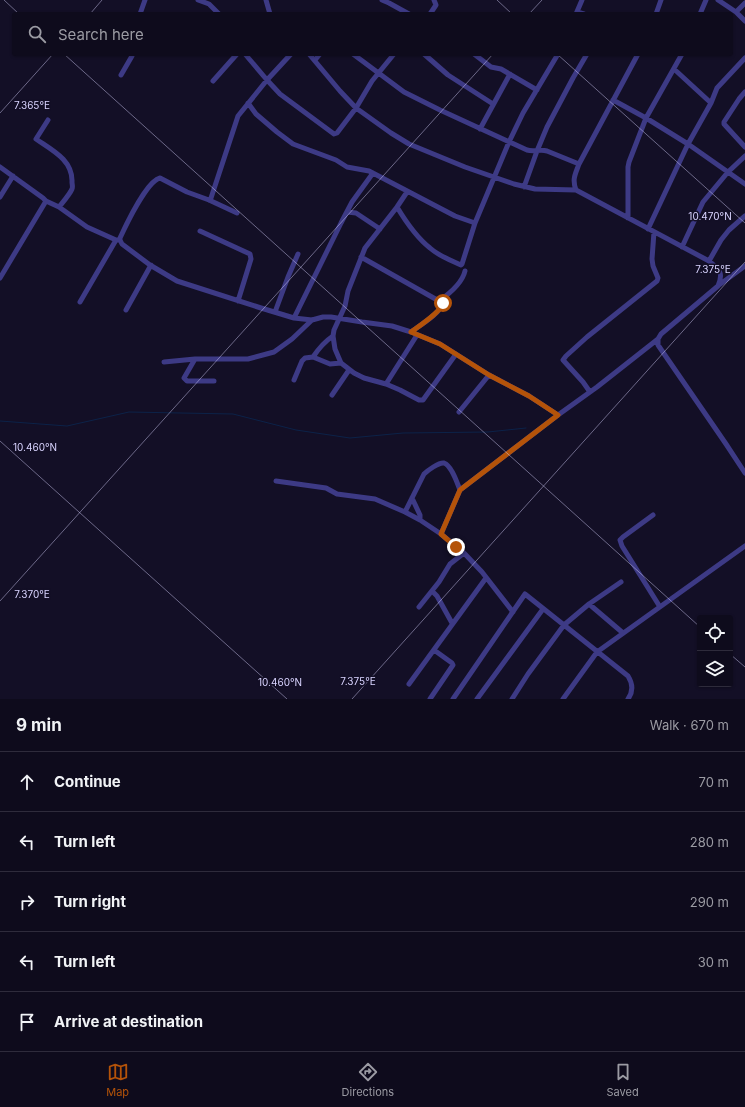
<!DOCTYPE html>
<html lang="en">
<head>
<meta charset="utf-8">
<style>
  body { margin:0; font-family:Inter,sans-serif; background:#1c1929; color:#f1f3f6 }
  .controls { position:absolute; right:12px; bottom:12px; display:grid; overflow:hidden; border-radius:4px; box-shadow:0 1px 3px #0004 }
  .controls button { width:36px; height:36px; display:grid; place-items:center; padding:0; border:0; border-bottom:1px solid #2e2b3b; background:#0e0b1c; color:#f1f3f6; font:20px sans-serif }
  .stop { position:absolute; width:12px; height:12px; margin:-9px; border:3px solid #b45309; border-radius:50%; background:#fff }
  .stop.end { background:#b45309; border-color:#fff; box-shadow:0 1px 4px #0008 }
  .list { margin:0; padding:0; list-style:none }
  h2 { display:flex; justify-content:space-between; align-items:center; height:52px; margin:0; padding:0 16px; font-size:17px }
  h2 small { font-size:13px; font-weight:400; color:#9b9ba3 }
  .list li { display:grid; grid-template-columns:26px 1fr auto; gap:12px; align-items:center; box-sizing:border-box; height:60px; padding:0 16px; border-top:1px solid #2e2b3b }
  .list b { display:block; font-size:15px; white-space:nowrap }
  .list em { font-size:13px; font-style:normal; color:#9b9ba3 }
  .icon { flex:none; width:22px; height:22px; fill:none; stroke:currentColor; stroke-width:2; stroke-linecap:round; stroke-linejoin:round }
  .map { position:relative; flex:none; width:745px; height:699px; overflow:hidden }
  .search { position:absolute; background:#0e0b1c; box-shadow:0 1px 3px #0004; left:12px; right:12px; top:12px; height:44px; display:flex; align-items:center; gap:10px; box-sizing:border-box; padding:0 14px; border-radius:4px; color:#9b9ba3; font-size:15px }
  .sheet { height:352px; background:#0e0b1c }
  nav { display:flex; justify-content:space-around; align-items:center; box-sizing:border-box; height:56px; border-top:1px solid #2e2b3b; background:#0e0b1c; font-size:11px; color:#9b9ba3 }
  nav a { display:grid; justify-items:center; gap:2px }
  nav .on { color:#b45309 }
  .map>svg:first-child { display:block }
  .lines { fill:none; stroke-linecap:round; stroke-linejoin:round }
  .stream { stroke:#0c2248; stroke-width:1 }
  .minor { stroke:#3d3a85; stroke-width:5 }
  .route { stroke:#b45309; stroke-width:5 }
  .ticks { fill:none; stroke:#d9d4ff; stroke-width:1; stroke-opacity:0.45 }
  .ticks-label { font-size:10px; text-anchor:middle; fill:#d9d4ff; stroke:#130f26; stroke-width:3; stroke-linejoin:round; paint-order:stroke }
</style>
</head>
<body>
<div class="map">
<svg width="745" height="699" viewBox="0 0 745 699">
  <rect width="100%" height="100%" fill="#130f26"/>
  <g class="lines">
    <path class="stream" d="M0,421L67,426L129,412L233,414L296,430L350,438L403,433L488,432L526,428"/>
    <path class="minor" d="M198,0L209,4L219,14
      M266,0L270,14
      M382,0L389,3L409,14
      M718,0L736,12L745,21
      M577,12L584,14
      M736,12L745,3
      M140,14L145,0
      M430,14L436,5L434,0
      M576,14L582,0
      M656,14L661,0
      M700,14L706,0
      M245,54L267,80L280,94L334,134L337,133L356,108L372,81L394,54
      M309,54L340,91L356,108L391,133L409,144L465,167L514,184L535,189L576,190
      M353,54L404,92L440,110L527,150C534,152 540,149 547,151L579,164
      M424,54L448,75L493,104
      M474,54L491,67L501,69L537,90
      M638,54L579,164C575,175 572,179 576,190L709,261C719,270 724,272 718,286L661,334L658,339V345L726,444L745,473
      M315,60L320,54
      M674,69L711,103
      M121,75L132,56V54
      M213,81L237,54
      M745,92L739,99L724,122V124L745,147
      M613,100L646,118L688,144L745,184
      M248,103L256,114L277,132L293,144L336,160L347,167L369,171L455,216L475,223
      M48,120L36,139C52,150 73,160 72,182C72,184 73,187 72,189C70,194 63,202 59,207
      M480,129L510,74
      M0,167L43,198L46,201L59,207L87,227L116,240
      M524,187L537,151L547,127L573,78L587,54
      M407,192L397,207L365,248L348,291L345,306L334,330L333,336L335,349L341,363L354,373L364,378L386,384L417,335
      M0,197L13,176
      M209,200L211,198L238,116L267,80L291,54
      M397,207C406,222 416,237 430,248C439,256 450,260 461,265L462,264L475,223L509,142L523,113L558,54
      M347,212L356,213L380,229
      M237,213L209,200L187,192L160,178C147,181 126,225 120,238V240L122,244L150,265L177,281L261,308L294,318L312,320L323,317H331L362,322L392,326L411,332L440,344L489,375L529,396L558,415
      M628,218V167L629,162L646,118L682,54
      M648,229L688,144L711,103L717,88L745,58
      M200,231L250,254L251,259L238,301
      M682,247L703,202L728,172L745,156
      M361,257L439,301C449,294 462,284 465,271
      M709,261L721,240L729,230L745,216
      M0,278L46,201
      M719,285L745,266
      M80,302L116,240H119
      M126,310L151,265
      M275,312L288,277L298,254
      M294,318L341,223L352,202L373,173
      M411,332C419,326 442,312 443,303L441,301
      M313,357C319,348 324,342 333,336
      M195,359L184,378L187,381H214
      M164,362L195,359H248L274,352L292,339L312,320
      M294,380L302,361L305,358L313,357L330,364L341,363
      M386,384L400,390L419,400H423L456,354
      M590,392L583,382L563,360L566,356L587,337L657,281L658,278L653,266L652,259L654,232
      M332,395L349,370
      M459,412L489,375
      M276,481L326,488L337,494L375,499L405,512L420,520L441,534L464,553
      M412,498L420,515V520
      M405,512L424,474C427,471 439,462 444,463C452,466 457,483 460,490
      M653,515L623,537L620,540L622,546L660,607
      M441,534L460,490L558,415L597,387L658,339
      M432,591L437,596L452,623
      M589,604L623,633
      M419,607L439,582L450,564L464,553L482,572L513,612
      M409,684L486,578
      M430,699L453,665L452,663L434,650
      M453,699L525,594L628,676C633,684 633,692 628,699
      M477,699L543,609
      M512,699L528,674L564,625L589,604L621,582
      M563,699L597,652L745,546"/>
  </g>
  <g class="lines">
    <path class="route" d="M443,303C441,312 419,326 411,332L440,344L489,375L529,396L558,415L460,490L441,534L456,547"/>
  </g>
  <path class="ticks" d="M4,0L19,14M497,0L512,14M90,14L102,0M529,14L542,0M64,54L700,627M557,54L745,223M0,113L53,54M0,441L287,699M0,601L493,54M730,654L745,667M352,699L745,262"/>
  <g class="ticks-label">
    <text x="32" y="109">7.365°E</text>
    <text x="710" y="220">10.470°N</text>
    <text x="713" y="273">7.375°E</text>
    <text x="35" y="451">10.460°N</text>
    <text x="32" y="598">7.370°E</text>
    <text x="358" y="685">7.375°E</text>
    <text x="280" y="686">10.460°N</text>
  </g>
</svg>
<div class="controls">
<button><svg class="icon" aria-label="locate" viewBox="0 0 24 24"><circle cx="12" cy="12" r="6"/><path d="M12 2v4M12 18v4M2 12h4M18 12h4"/></svg></button>
<button><svg class="icon" aria-label="layers" viewBox="0 0 24 24"><path d="M12 4l9 5-9 5-9-5zM3 14l9 5 9-5"/></svg></button>
</div>
<div class="stop" style="left:443px;top:303px"></div>
<div class="stop end" style="left:456px;top:547px"></div>
<div class="search"><svg class="icon" aria-label="search" viewBox="0 0 24 24"><circle cx="10" cy="10" r="6"/><path d="M15 15l6 6"/></svg>Search here</div>
</div>
<section class="sheet">
<h2>9 min<small>Walk · 670 m</small></h2>
<ul class="list">
<li><svg class="icon" aria-label="ahead" viewBox="0 0 24 24"><path d="M12 20V5M6 11l6-6 6 6"/></svg><div><b>Continue</b></div><em>70 m</em></li>
<li><svg class="icon" aria-label="left" viewBox="0 0 24 24"><path d="M17 20v-9H6M10 6l-5 5 5 5"/></svg><div><b>Turn left</b></div><em>280 m</em></li>
<li><svg class="icon" aria-label="right" viewBox="0 0 24 24"><path d="M7 20v-9h11M14 6l5 5-5 5"/></svg><div><b>Turn right</b></div><em>290 m</em></li>
<li><svg class="icon" aria-label="left" viewBox="0 0 24 24"><path d="M17 20v-9H6M10 6l-5 5 5 5"/></svg><div><b>Turn left</b></div><em>30 m</em></li>
<li><svg class="icon" aria-label="arrive" viewBox="0 0 24 24"><path d="M6 21V4h12l-3 4 3 4H6"/></svg><div><b>Arrive at destination</b></div></li>
</ul>
</section>
<nav>
<a class="on"><svg class="icon" aria-label="map" viewBox="0 0 24 24"><path d="M3 6l6-2 6 2 6-2v14l-6 2-6-2-6 2zM9 4v14M15 6v14"/></svg>Map</a>
<a><svg class="icon" aria-label="directions" viewBox="0 0 24 24"><path d="M12 3l9 9-9 9-9-9zM9 14v-3h6M13 9l2 2-2 2"/></svg>Directions</a>
<a><svg class="icon" aria-label="saved" viewBox="0 0 24 24"><path d="M7 4h10v16l-5-4-5 4z"/></svg>Saved</a>
</nav>
</body>
</html>
